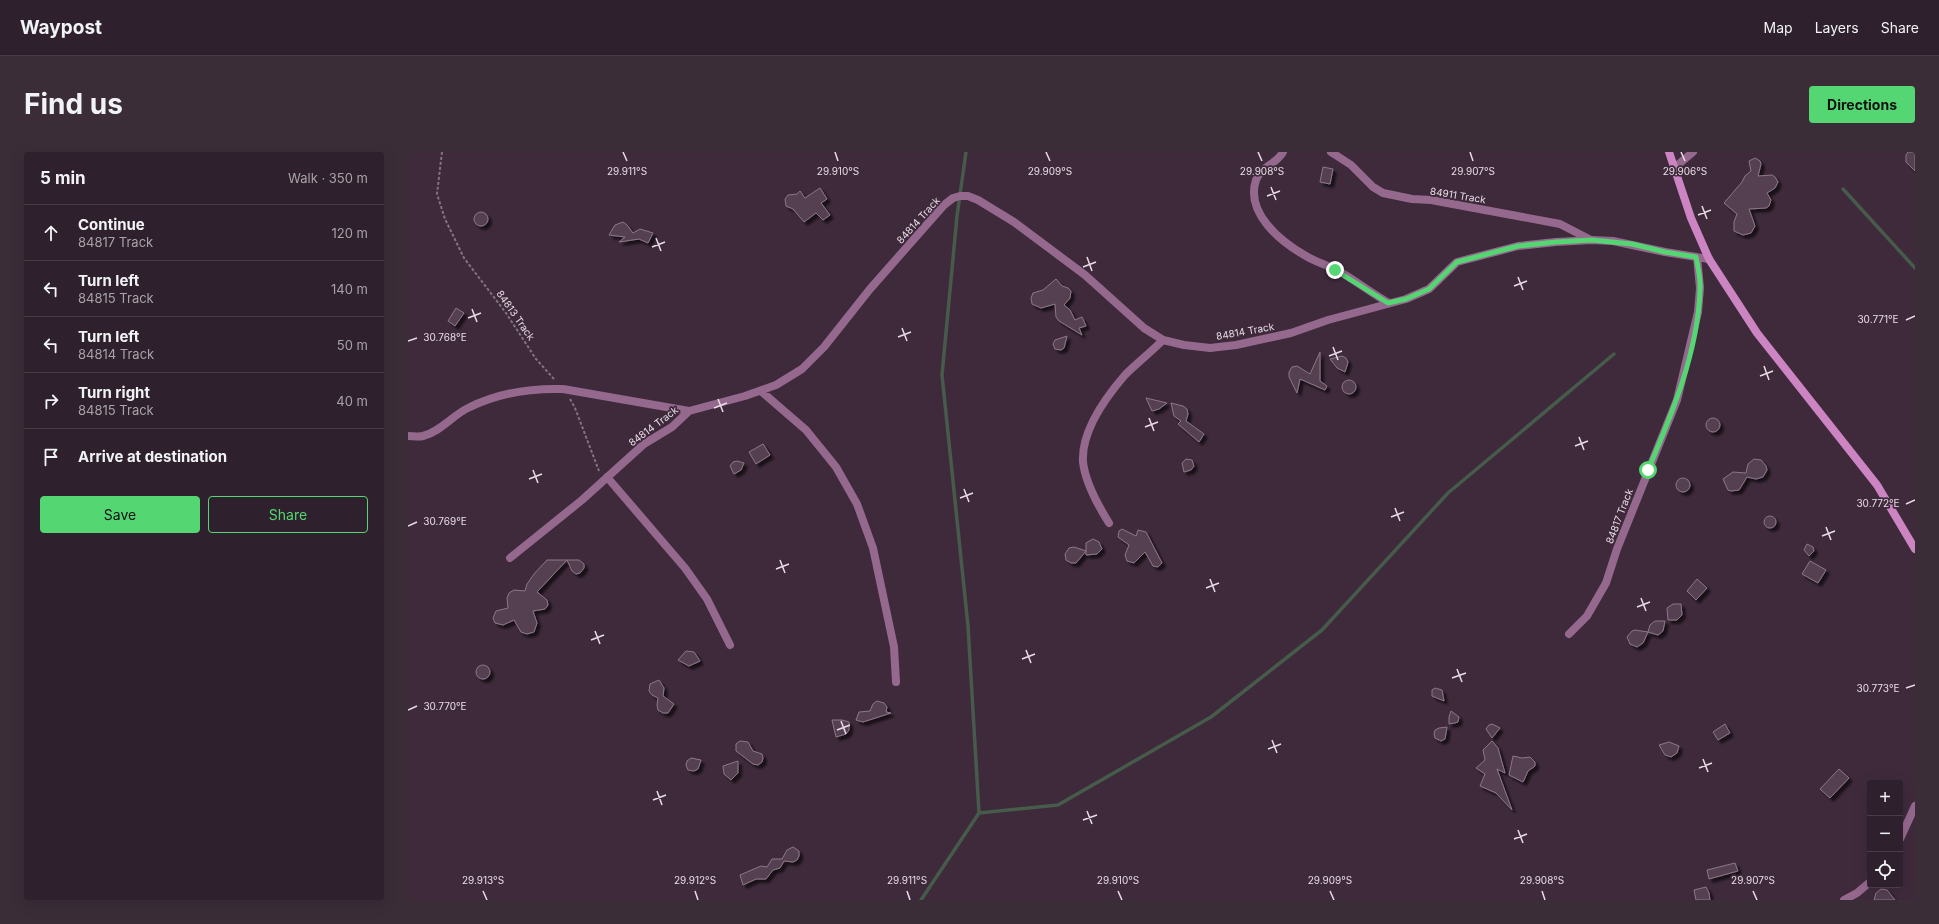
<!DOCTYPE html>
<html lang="en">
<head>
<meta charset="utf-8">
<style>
  body { margin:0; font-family:Inter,sans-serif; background:#3a2d38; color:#f1f3f6 }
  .controls { position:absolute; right:12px; bottom:12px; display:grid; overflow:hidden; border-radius:4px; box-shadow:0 4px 16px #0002 }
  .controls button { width:36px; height:36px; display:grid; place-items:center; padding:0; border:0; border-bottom:1px solid #493e48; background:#2e202c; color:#f1f3f6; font:20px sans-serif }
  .stop { position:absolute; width:12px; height:12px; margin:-9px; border:3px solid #54d672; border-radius:50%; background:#fff }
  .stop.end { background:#54d672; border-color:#fff; box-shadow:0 1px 4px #0008 }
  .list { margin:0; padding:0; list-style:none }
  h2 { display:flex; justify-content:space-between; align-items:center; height:52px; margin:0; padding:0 16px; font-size:17px }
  h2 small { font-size:13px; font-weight:400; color:#a7a3a9 }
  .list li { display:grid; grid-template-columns:26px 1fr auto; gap:12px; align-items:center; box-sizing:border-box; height:56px; padding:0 16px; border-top:1px solid #493e48 }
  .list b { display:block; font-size:15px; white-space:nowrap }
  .list p { margin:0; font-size:13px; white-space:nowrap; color:#a7a3a9 }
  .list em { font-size:13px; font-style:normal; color:#a7a3a9 }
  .actions { display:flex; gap:8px; padding:12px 16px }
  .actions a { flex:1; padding:9px 0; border:1px solid #54d672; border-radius:4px; text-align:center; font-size:14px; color:#54d672 }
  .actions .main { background:#54d672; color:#111 }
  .icon { flex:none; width:22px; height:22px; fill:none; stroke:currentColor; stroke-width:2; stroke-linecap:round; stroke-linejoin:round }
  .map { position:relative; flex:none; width:1507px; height:748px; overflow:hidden; border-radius:4px }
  header { display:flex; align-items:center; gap:24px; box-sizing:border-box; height:56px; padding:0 20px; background:#2e202c; border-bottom:1px solid #493e48 }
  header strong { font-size:19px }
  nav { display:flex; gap:22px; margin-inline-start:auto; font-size:14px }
  .intro { display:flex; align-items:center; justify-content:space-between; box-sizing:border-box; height:96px; padding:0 24px }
  h1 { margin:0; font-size:28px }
  .button { padding:10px 18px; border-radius:4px; background:#54d672; color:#111; font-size:14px; font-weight:700 }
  main { display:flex; gap:24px; padding:0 24px }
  aside { flex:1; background:#2e202c; border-radius:4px; box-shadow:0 4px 16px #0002 }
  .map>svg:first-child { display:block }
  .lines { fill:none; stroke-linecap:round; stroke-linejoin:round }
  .stream { stroke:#465b4a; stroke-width:3.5 }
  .building { fill:#554051; stroke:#8d7689; filter:url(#shadow) }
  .path { stroke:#837280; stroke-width:2; stroke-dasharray:3 2; stroke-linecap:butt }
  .street { stroke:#95688e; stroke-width:8 }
  .secondary { stroke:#cc84c2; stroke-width:8 }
  .route { stroke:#54d672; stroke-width:5 }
  .ticks { fill:none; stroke:#e9dce6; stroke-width:1.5 }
  .labels { text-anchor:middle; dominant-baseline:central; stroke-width:3.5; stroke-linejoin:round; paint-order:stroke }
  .street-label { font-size:10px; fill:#e9dce6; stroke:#3e2a3b }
  .ticks-label { font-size:10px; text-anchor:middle; fill:#e9dce6; stroke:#3e2a3b; stroke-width:3.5; stroke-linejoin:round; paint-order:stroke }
</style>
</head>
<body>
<header>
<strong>Waypost</strong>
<nav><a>Map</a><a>Layers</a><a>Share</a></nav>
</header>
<div class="intro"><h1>Find us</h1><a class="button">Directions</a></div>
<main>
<aside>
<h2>5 min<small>Walk · 350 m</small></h2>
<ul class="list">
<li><svg class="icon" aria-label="ahead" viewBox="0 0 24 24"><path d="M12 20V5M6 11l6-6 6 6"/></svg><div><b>Continue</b><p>84817 Track</p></div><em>120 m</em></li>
<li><svg class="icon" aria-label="left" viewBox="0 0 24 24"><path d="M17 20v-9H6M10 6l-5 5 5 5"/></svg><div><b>Turn left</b><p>84815 Track</p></div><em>140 m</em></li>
<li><svg class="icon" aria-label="left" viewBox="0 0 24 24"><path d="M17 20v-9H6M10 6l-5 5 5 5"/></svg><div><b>Turn left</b><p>84814 Track</p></div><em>50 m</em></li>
<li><svg class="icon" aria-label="right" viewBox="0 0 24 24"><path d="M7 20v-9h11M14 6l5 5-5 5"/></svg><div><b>Turn right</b><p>84815 Track</p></div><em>40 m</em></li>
<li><svg class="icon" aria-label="arrive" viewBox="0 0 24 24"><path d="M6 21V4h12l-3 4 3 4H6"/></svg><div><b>Arrive at destination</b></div></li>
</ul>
<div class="actions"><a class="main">Save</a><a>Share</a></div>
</aside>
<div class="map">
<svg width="1507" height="748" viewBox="0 0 1507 748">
  <defs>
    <filter id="shadow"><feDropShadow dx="3.5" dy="3.5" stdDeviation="1" flood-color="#0009"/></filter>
  </defs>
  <rect width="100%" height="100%" fill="#3e2a3b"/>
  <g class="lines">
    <path class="stream" d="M1435,37L1507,116
      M571,661L650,653L803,565L914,478L1040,341L1206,202
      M513,748L571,661L560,474L534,223L549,64L558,0"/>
  </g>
  <path class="building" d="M1500,0H1507V19L1498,10V3Z
    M1347,6L1352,9L1353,12L1350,24L1364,23L1367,25L1370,30L1367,36L1359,41L1363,48L1361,54L1358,56L1341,57L1347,74L1343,81L1335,83L1326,79V70L1329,62L1316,51L1334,30L1337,24L1343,19L1341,9Z
    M915,15L925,17L922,32L912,30Z
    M412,36L419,47L413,51L422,63L415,68L408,61L396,70L385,57L378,54L377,47L380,43L389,42L392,39L397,46Z
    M66 67a7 7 0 1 1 14 0a7 7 0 1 1-14 0Z
    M215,70L219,73L225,81L232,77L245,81L240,91L231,87L211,90L217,85L201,83L207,73Z
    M648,127L654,134L660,136L663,139L662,146L656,153L662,158L667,168L674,165L678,174L671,176L674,183L651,169L648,165L647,152L633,156L624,152L623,146L625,141L635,138Z
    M48,156L56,161L47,174L40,169Z
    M659,184L656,196L653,198L647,197L645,192L647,188Z
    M912,200V229L919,234L917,238L892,227L889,241L881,225V220L884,215L889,214L902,222Z
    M934,204L938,206L940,210L937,220L929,216L922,207Z
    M934 235a7 7 0 1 1 14 0a7 7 0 1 1-14 0Z
    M738,246L759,251L751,257L744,259Z
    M763,251L775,254L779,257L780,262L778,269L796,282L791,290L770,272L773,269L766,264Z
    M1298 273a7 7 0 1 1 14 0a7 7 0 1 1-14 0Z
    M355,292L362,303L348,312L341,300Z
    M778,307L784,308L786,314L783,318L776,320L774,311Z
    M1346,307L1353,308L1358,314L1359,318L1355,325L1348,327L1339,325L1331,338L1323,339L1320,338L1315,327L1325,320L1338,321L1340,312Z
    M329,309L336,311L333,318L326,322L322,314L325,310Z
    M1268 333a7 7 0 1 1 14 0a7 7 0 1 1-14 0Z
    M1356 370a6 6 0 1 1 12 0a6 6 0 1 1-12 0Z
    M714,377L728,384L730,378L738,380L754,411L750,415L745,414L737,400L726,411L719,409L717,403L721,393L710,385L711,379Z
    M685,387L691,390L694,397L689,402L678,403V399L668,411H663L658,408L657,402L661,396L666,395L678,399V391Z
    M1399,392L1405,395L1406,399L1401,404L1396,398Z
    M139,408H171L176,412V416L172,421L168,422L164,419L159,408L129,440L139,448L140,453L137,457L125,459L129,471L126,480L119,482L113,480L106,468L95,473L87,471L85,466L88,459L100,456L99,446L101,441L106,438L117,439L119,432L126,422Z
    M1402,409L1418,418L1410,431L1394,422Z
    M1289,427L1299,436L1288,448L1279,439Z
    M1265,452H1273L1274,463L1269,468H1260L1259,456Z
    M1247,469H1257L1255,479L1250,483L1240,480L1242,473Z
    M1227,478L1240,480L1235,491L1229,495L1222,492L1219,485L1224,479Z
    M278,499L286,500L292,509L281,514L270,508Z
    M68 520a7 7 0 1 1 14 0a7 7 0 1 1-14 0Z
    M251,528L256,536L255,544L266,552L260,561H255L250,558L249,553L250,546L244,543L241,539L242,532Z
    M1027,536L1034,538L1036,549L1024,544V538Z
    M469,549L476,551L479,555L478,560L483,561L455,570L448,568L451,560L462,559L465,552Z
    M1043,559L1051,565L1050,570L1047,571L1041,572V565Z
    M424,568H434L441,570V578L438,582L428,585Z
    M1084,572L1092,576L1084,586L1078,577L1081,573Z
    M1317,572L1322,581L1310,588L1305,580Z
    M1039,575L1037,587L1033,589L1027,586L1026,582L1027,578L1031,576Z
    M332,589L340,590L345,599L354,602L355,606L354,610L350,613L345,612L328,599V592Z
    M1084,589L1090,596L1097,621L1089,617L1104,658L1088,641L1072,634L1077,622L1068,616L1077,608L1075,598Z
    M1261,590L1271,594L1269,601L1263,605L1257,603L1251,593Z
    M1105,604L1114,606L1122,605L1127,610V614L1120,619L1115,630L1101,623Z
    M283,606L293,608L290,617L286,619L280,618L278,613L279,609Z
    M330,609V621L323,628L316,622L315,614Z
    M1431,617L1441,626L1422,646L1412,637Z
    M385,695L391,699V704L389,708L385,710L376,709L372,716L365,718L358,727H348L335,733L332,723L353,714L359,715L364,707H374L379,698Z
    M1327,711L1330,719L1301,727L1299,718Z
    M1298,735L1301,741L1302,748H1288L1286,738Z
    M1473,737L1479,738L1487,748H1466L1468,741Z"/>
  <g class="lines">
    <path class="path" d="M34,0L29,42L37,67L56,106L98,161L128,207L146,227
      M162,247L167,256L191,319"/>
    <path class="street" d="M875,0C869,12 852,15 848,28C837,61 873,90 898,104C908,110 919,113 929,118C947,128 963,141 981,151
      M923,0L943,13L965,35L975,41L1004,47L1023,48L1152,72L1183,88
      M1266,16L1285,0
      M353,239L398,278L428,315L449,352L465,396L486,495L488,530
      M0,284C5,284 11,285 15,284C32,280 45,263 60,256C90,241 122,236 155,237L281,259
      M199,325L277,416L299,447L322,493
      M701,371C691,355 677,329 675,310C673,279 698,245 717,223C729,211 743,200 755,188
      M102,406L174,348L236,292L264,275L281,259L337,244L368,233L394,217L416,195L462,137L536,53L545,46L552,44H560L570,48L606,70L677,123L736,176L755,188L776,193L802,196L828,193L883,181L920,168L998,147L1021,137L1049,110L1110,94L1148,90L1184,88L1205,89L1257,100L1301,107
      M1161,482L1179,464L1198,431L1209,397L1269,248L1290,160L1292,136L1289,105
      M1492,687L1507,654
      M1436,748L1449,741L1462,730"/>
    <path class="secondary" d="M1261,0L1283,66L1301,107L1349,181L1469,333L1507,397"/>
  </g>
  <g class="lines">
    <path class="route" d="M927,118L980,151L998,147L1021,137L1049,110L1110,94L1148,90L1184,88L1224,92L1257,100L1288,105C1290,116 1293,127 1292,138C1290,200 1264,262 1240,318"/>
  </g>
  <path class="ticks" d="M215,0L219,9M427,0L430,9M638,0L642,9M850,0L854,9M1062,0L1065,9M1273,0L1277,9M863,35L868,48M859,44L872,39M1294,54L1299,67M1290,63L1303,58M248,86L253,99M244,95L257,90M679,105L684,119M675,115L688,110M1110,125L1115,138M1106,134L1119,129M64,157L69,170M60,166L73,161M1498,168L1507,164M494,176L499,189M490,185L503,180M0,189L9,186M925,195L930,208M921,204L934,199M1356,214L1361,228M1352,224L1365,219M310,247L315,260M306,256L319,251M741,266L746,279M737,275L750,270M1171,285L1176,298M1167,294L1180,289M125,318L130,331M121,327L134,322M556,337L561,350M552,346L565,341M1498,352L1507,348M987,356L992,369M983,365L996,360M0,374L9,370M1418,375L1423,388M1414,384L1427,379M372,408L377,421M368,417L381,412M802,427L807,440M798,436L811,431M1233,446L1238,459M1229,455L1242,450M187,479L192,492M183,488L196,483M618,498L623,511M614,507L627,502M1049,517L1054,530M1044,526L1058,521M1498,536L1507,533M0,558L9,554M433,569L438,582M429,578L442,573M864,588L869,601M860,597L873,592M1295,607L1300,620M1291,616L1304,611M249,639L254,653M245,648L258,643M679,659L684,672M675,668L689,663M1110,678L1115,691M1106,687L1119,682M75,739L79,748M287,739L290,748M499,739L502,748M710,739L714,748M922,739L926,748M1134,739L1137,748M1345,739L1349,748"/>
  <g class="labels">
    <g class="street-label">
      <text transform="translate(1050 43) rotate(9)">84911 Track</text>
      <text transform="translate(510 68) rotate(-48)">84814 Track</text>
      <text transform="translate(108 163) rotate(55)">84813 Track</text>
      <text transform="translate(837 179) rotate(-10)">84814 Track</text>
      <text transform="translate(245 274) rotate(-37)">84814 Track</text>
      <text transform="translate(1211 364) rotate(-69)">84817 Track</text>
    </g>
  </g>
  <g class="ticks-label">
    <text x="1065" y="23">29.907°S</text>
    <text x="1277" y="23">29.906°S</text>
    <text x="219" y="23">29.911°S</text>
    <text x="430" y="23">29.910°S</text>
    <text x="642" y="23">29.909°S</text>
    <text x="854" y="23">29.908°S</text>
    <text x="1470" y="171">30.771°E</text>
    <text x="37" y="189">30.768°E</text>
    <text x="1470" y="355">30.772°E</text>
    <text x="37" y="373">30.769°E</text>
    <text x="1470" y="540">30.773°E</text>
    <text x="37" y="558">30.770°E</text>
    <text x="75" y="732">29.913°S</text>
    <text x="287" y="732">29.912°S</text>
    <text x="499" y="732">29.911°S</text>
    <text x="710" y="732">29.910°S</text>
    <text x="922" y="732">29.909°S</text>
    <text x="1134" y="732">29.908°S</text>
    <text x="1345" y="732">29.907°S</text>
  </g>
</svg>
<div class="controls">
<button>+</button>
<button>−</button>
<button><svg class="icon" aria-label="locate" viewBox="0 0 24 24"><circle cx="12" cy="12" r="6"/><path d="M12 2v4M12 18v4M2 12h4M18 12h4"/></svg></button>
</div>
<div class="stop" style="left:1240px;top:318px"></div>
<div class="stop end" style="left:927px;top:118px"></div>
</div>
</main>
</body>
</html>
